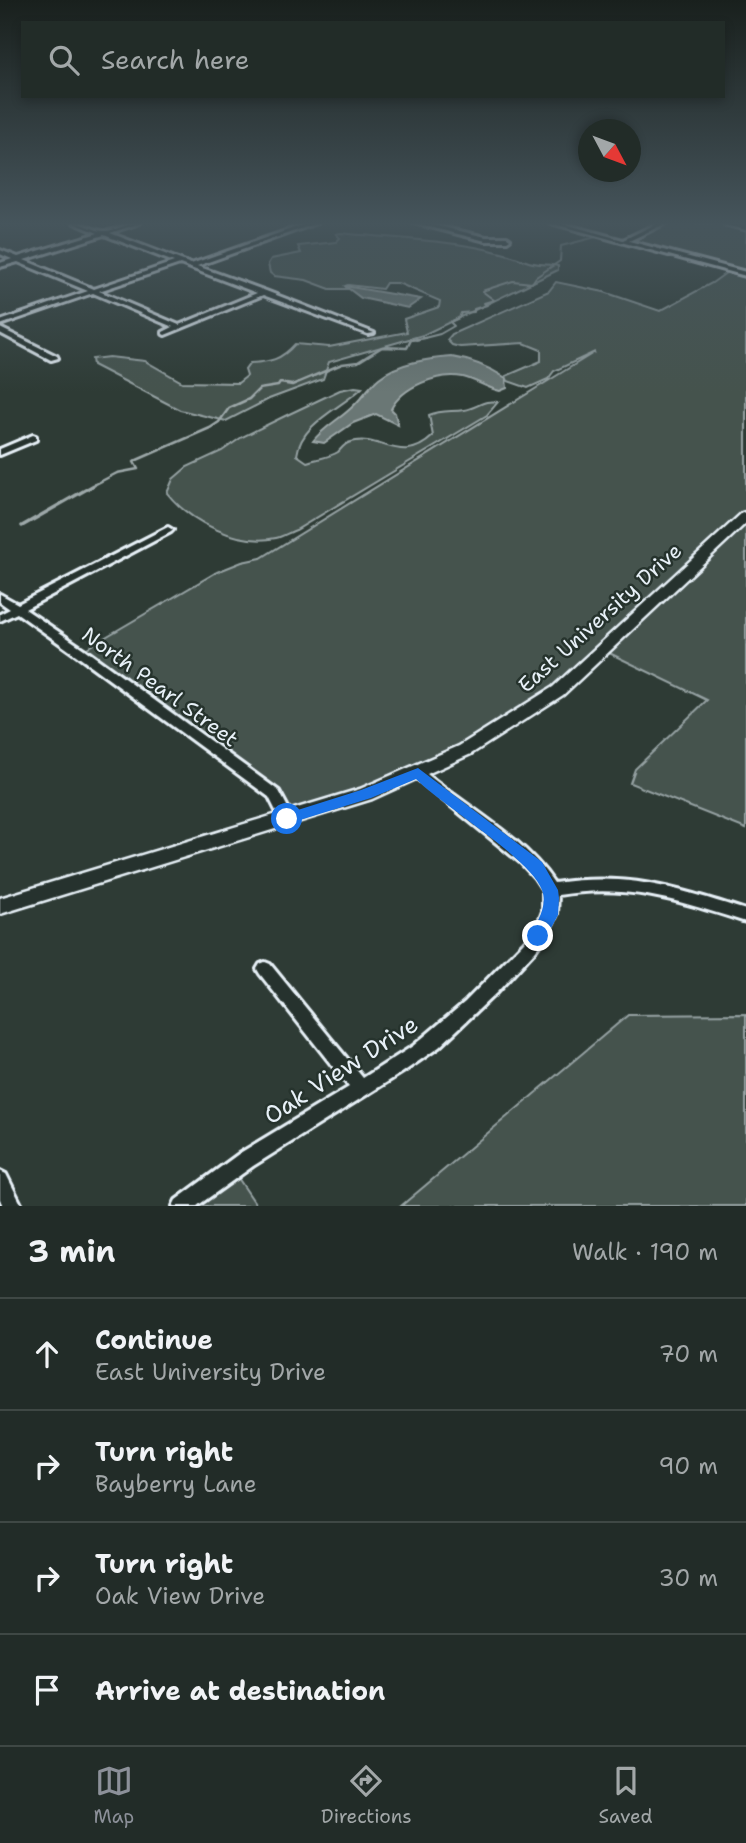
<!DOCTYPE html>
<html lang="en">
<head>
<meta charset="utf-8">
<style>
  body { margin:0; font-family:"Shantell Sans",sans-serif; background:#2e3834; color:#f1f3f6 }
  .compass { position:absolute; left:578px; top:119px; width:63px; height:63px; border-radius:50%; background:#222c28; box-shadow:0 4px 10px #0003; rotate:131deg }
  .stop { position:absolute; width:21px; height:21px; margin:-16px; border:5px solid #1a73e8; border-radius:50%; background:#fff }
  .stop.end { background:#1a73e8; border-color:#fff; box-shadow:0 2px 7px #0008 }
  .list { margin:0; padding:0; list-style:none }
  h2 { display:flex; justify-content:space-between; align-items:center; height:91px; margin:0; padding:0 28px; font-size:30px }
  h2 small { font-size:23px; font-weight:400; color:#a2a7a8 }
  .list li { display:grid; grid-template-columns:46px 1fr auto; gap:21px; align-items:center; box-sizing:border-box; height:112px; padding:0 28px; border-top:2px solid #3f4845 }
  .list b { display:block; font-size:26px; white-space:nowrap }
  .list p { margin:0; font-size:23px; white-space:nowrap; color:#a2a7a8 }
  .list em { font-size:23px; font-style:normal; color:#a2a7a8 }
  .icon { flex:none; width:38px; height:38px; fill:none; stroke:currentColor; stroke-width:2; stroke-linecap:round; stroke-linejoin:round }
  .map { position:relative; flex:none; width:746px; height:1206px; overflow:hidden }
  .search { position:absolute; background:#222c28; box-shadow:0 4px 10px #0003; left:21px; right:21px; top:21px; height:77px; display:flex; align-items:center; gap:18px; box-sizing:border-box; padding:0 24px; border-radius:0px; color:#a2a7a8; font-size:26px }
  .sheet { height:539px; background:#222c28 }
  nav { display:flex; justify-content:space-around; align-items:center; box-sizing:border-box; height:98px; border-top:2px solid #3f4845; background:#222c28; font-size:19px; color:#a2a7a8 }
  nav a { display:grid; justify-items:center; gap:4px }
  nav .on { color:#8c9099 }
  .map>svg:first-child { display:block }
  .green { fill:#45524e; stroke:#96a2a3; stroke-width:2 }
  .water { fill:#6b7775; stroke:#9da8a9; stroke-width:2 }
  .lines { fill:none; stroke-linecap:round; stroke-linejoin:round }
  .stream-far2 { stroke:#9da8a9; stroke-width:2 }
  .stream-far1 { stroke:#9da8a9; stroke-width:2.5 }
  .stream { stroke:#9da8a9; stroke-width:3.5 }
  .minor-casing { stroke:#e8f1f8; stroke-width:6 }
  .secondary-casing { stroke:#e8f1f8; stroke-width:5 }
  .trunk-casing { stroke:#e8f1f8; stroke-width:5 }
  .minor { fill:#26332d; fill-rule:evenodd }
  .secondary { fill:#26332d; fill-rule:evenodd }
  .trunk { fill:#26332d; fill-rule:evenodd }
  .route { fill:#1a73e8 }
  .labels { text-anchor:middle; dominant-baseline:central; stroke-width:5; stroke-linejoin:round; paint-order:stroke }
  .street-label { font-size:21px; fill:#e8f1f8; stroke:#26332d }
  .near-street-label { font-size:24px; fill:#e8f1f8; stroke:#26332d }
</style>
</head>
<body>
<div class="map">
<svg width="746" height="1206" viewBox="0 0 746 1206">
  <rect width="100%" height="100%" fill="#2e3b35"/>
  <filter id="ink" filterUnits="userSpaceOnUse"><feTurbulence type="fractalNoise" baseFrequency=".0143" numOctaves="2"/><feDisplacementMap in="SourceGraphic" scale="14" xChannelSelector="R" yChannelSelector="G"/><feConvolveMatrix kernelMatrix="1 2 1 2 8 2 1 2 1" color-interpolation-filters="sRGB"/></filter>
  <g filter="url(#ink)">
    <path class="green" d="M663,223H728L746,227V829L630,783L635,769L707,700L603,650L486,738L287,819L279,802L80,652L217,572L242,562L261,558L595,352L554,371L548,379L528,388L508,381L506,376L541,361V350L524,343L460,347L452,345L447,340L452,334L549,291L556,282L604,292L660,311L712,283L730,270L623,242Z
      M340,233C396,239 475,240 526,261C536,265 548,264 558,266V270L423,335L329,362L323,379L269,399L226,421L180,410L93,365L92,359L109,357L145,361L182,382L238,383L247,376L245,370L250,363C270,362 281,360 295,344L329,347L407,332L404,319L439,307L440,301L398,283H386L382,289L348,285L345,286L349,289H330L306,280L274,276L270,273L268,264L271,259L301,253L298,246L336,242L340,238L336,234Z
      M355,387L362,388C341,408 301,423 297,455L307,462C316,459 330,457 338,452C342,448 345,443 351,442C380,433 401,467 433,436L429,415C442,410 451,412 464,410C477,408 484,399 498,402L487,415L296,530C290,532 282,537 276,538C238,546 190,522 167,493L173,479L187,467L222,451L242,437L285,416L340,390Z
      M746,1014V1206H401L628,1015Z
      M232,1169L257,1206H185Z"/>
    <path class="water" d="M345,286L421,299L408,308L361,298Z
      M452,357C472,360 489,367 506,378L507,388L500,391C487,388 476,380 463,377C438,372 402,387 391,409L395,413L398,425L376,414L353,423L324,443L313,441C324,427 337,421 350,409C361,400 368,387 379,378C399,362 428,359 452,357Z"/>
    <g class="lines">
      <path class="stream-far2" d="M416,340L440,334L454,326L450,322L459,318L461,313L474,312V309L487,305L484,303L494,300L482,291L513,281L532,283L536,277L560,261L561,246L596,237"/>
      <path class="stream-far1" d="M92,486L117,473L138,469L134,462L137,460L210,428L219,422L229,408L249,399L259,389L278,386L280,383L292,385L342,364L358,362L382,347L407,348L411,340L425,338"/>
      <path class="stream" d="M22,526L94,485"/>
      <defs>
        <path id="minor" d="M74,223C85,223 94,231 104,231C113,232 127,223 140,223L110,233L191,264L308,223H317L197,266L266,291L374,333L368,334L263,295L165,335L163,334V332L173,327L93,293L0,325V321L88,291L18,262L0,267V263L12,259L0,254V250L18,257L98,233ZM104,235L174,262L94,289L24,260ZM180,264L257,293L179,325L99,291Z
          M414,223H425L486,237H507L510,239L507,241H486Z
          M551,223H561L623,240L658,223H666L629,241L746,272V276Z
          M0,328L57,356L58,358L51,360L0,333Z
          M33,435L36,436V440L0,455V449Z
          M168,527L173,530L171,532L25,609L84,649L279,791L294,819L292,823L287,824L282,823L269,797L76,655L17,613L0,621V614L10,609L0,602V594L18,604Z
          M418,768L422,770C466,807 522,835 554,883C628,872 676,888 746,910V922C680,901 628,883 558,895L557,914L548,933L535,951L497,992L439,1047L403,1072L253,1166L197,1206H173L176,1200L240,1153L349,1087L260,974L257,969L260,964L265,962L270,964L363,1078L413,1046L465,1002L524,942L538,924L543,911V890L535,878L521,863L414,776L412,773L414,770Z
          M0,1171L6,1174L22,1206H3L0,1199Z"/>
        <path id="secondary" d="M746,512V523L563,695L471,754L372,799L0,914V898L360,789L459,746L553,687L742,513Z"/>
        <path id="trunk" d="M723,223L746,224V230L725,225Z"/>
      </defs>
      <use href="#minor" class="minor-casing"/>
      <use href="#secondary" class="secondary-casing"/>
      <use href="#trunk" class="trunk-casing"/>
      <use href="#minor" class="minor"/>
      <use href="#secondary" class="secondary"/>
      <use href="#trunk" class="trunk"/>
    </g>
  </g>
  <linearGradient id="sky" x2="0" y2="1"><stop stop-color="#19201d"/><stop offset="0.57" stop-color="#46555c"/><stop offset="1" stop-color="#46555c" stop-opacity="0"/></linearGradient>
  <rect width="746" height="392" fill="url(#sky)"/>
  <path class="route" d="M418,768L542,862L558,890L559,898L558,915L544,941H533L530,936C537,922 548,907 542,890C531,859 444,807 416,779L371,798L287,824L280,819L282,815L361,790Z"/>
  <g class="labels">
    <g class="street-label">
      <text transform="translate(600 618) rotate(-42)">East University Drive</text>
      <text transform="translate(160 687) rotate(36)">North Pearl Street</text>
    </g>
    <g class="near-street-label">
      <text transform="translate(341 1070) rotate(-33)">Oak View Drive</text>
    </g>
  </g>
</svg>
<svg class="compass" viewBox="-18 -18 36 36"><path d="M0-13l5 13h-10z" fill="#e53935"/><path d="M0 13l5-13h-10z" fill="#a2a7a8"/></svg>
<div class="stop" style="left:287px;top:819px"></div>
<div class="stop end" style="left:538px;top:936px"></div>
<div class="search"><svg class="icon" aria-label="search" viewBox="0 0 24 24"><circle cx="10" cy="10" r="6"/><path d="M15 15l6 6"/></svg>Search here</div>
</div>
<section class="sheet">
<h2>3 min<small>Walk · 190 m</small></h2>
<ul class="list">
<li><svg class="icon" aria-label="ahead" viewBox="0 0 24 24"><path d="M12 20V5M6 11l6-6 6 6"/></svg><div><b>Continue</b><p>East University Drive</p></div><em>70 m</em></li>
<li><svg class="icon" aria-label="right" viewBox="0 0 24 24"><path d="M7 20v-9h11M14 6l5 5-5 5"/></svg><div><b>Turn right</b><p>Bayberry Lane</p></div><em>90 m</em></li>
<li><svg class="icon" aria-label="right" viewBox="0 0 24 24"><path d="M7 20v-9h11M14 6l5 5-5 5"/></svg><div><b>Turn right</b><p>Oak View Drive</p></div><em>30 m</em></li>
<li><svg class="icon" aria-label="arrive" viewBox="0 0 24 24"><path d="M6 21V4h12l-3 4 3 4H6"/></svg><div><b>Arrive at destination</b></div></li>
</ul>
</section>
<nav>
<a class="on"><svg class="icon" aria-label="map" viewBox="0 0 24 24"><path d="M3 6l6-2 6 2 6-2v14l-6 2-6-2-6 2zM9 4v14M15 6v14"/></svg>Map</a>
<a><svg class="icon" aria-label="directions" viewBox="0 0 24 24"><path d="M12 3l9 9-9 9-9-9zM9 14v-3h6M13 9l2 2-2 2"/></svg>Directions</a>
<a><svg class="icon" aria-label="saved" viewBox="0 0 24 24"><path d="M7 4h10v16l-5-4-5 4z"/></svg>Saved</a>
</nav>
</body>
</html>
